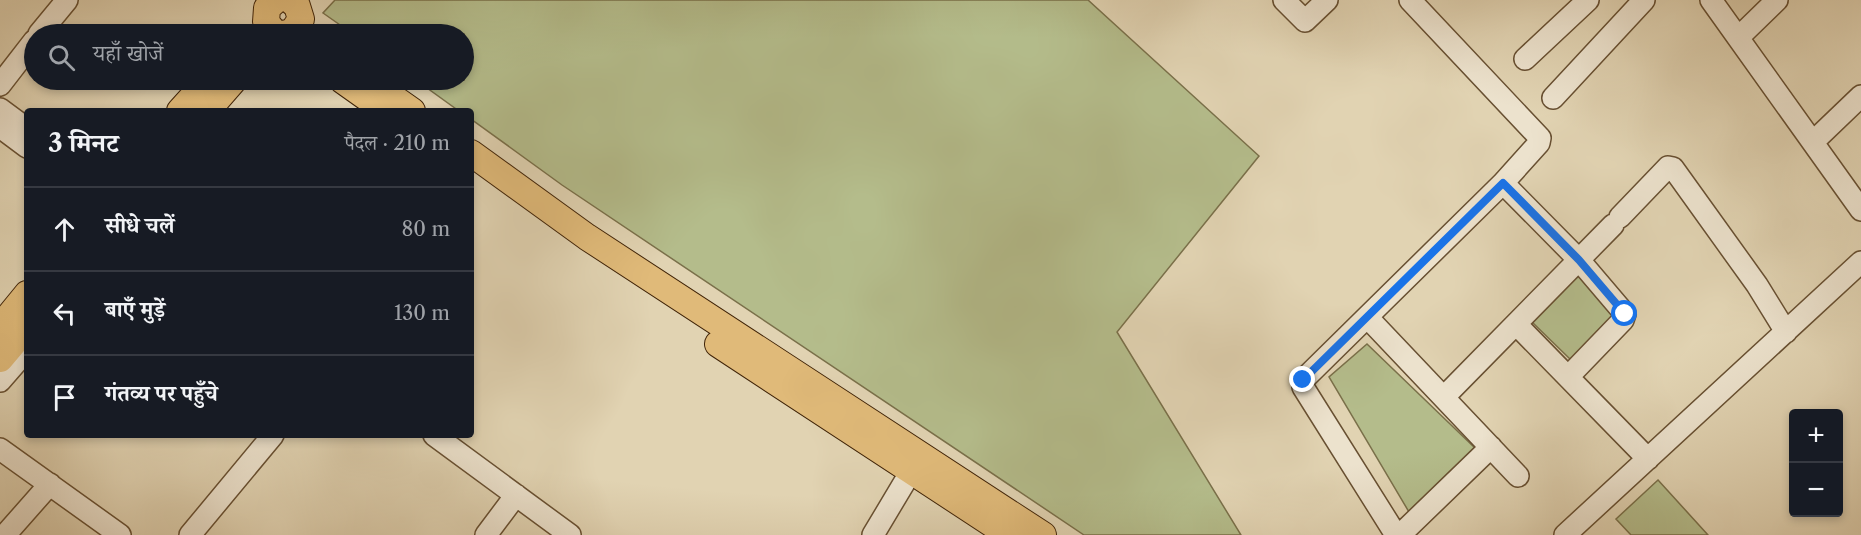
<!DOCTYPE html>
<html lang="hi">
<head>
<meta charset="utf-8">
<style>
  body { margin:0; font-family:"Libre Caslon Text","Noto Serif Devanagari",serif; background:#242831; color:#f1f3f6 }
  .controls { position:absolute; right:18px; bottom:18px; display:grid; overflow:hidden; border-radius:6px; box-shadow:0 3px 9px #0003 }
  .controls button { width:54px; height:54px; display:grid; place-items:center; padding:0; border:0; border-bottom:2px solid #363941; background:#171b24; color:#f1f3f6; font:30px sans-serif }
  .stop { position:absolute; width:18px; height:18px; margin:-14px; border:4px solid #1a73e8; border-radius:50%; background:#fff }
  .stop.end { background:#1a73e8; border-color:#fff; box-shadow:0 2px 6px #0008 }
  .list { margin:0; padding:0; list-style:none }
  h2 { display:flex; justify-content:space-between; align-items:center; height:78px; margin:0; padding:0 24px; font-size:26px }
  h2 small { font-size:20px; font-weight:400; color:#9ea1a6 }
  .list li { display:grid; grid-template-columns:39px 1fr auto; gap:18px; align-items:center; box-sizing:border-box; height:84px; padding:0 24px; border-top:2px solid #363941 }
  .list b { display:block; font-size:22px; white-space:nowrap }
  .list em { font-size:20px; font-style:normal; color:#9ea1a6 }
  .icon { flex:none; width:33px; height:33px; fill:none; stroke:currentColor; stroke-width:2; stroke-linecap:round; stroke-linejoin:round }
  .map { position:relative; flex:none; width:1861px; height:535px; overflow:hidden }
  .search { position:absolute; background:#171b24; box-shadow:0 3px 9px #0003; left:24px; top:24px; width:450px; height:66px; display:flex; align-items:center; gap:15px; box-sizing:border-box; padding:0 21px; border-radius:33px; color:#9ea1a6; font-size:22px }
  .panel { position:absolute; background:#171b24; box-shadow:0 3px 9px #0003; left:24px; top:108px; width:450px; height:330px; border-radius:6px }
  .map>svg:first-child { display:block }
  .green { fill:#b4bc8b; stroke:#7a704a; stroke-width:1.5 }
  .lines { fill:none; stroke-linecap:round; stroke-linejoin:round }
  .minor-casing { stroke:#685032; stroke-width:24 }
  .major-casing { stroke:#402408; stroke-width:28 }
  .minor { stroke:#ece2cd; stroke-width:21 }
  .major { stroke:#e0ba79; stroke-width:26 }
  .route { stroke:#1a73e8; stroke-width:8 }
</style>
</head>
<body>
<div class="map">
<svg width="1861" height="535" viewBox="0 0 1861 535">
  <rect width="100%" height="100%" fill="#e1d3b2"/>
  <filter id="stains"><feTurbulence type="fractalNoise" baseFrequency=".00333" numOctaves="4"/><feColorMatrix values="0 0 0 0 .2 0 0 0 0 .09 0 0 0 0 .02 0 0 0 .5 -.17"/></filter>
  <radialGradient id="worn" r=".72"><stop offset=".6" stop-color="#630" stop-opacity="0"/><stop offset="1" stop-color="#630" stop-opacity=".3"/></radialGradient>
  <path class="green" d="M335,0H1088L1259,156L1117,332L1241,535H1084L562,185L471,119V111H459L416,80H464V34H353L323,13Z
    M1578,275L1616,314L1571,360L1532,322Z
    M1367,344L1476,449L1409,512L1329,377Z
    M1658,480L1708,535H1631L1616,519Z"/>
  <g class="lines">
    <defs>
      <path id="minor" d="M1284,0L1305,21L1327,0
        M1711,0L1861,210
        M39,34L67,0
        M1739,37L1777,0
        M1525,59L1588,0
        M0,85L34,41
        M1553,98L1644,0
        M0,109L27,129
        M0,127L27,147
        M1813,142L1861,96
        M1503,183L1579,260L1625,314L1623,320L1568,377
        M1620,217L1668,167L1673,168L1757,285L1786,332
        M1368,318L1518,476
        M1516,324L1648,459
        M0,381L27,350
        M1444,397L1613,225
        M434,435L570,535
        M0,449L120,535
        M5,535L50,484
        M190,535L273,435
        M486,535L516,495
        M873,535L919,458
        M1396,535L1303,387V380L1503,183L1539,143L1540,138L1410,0
        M1400,535L1491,447
        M1565,535L1861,262"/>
      <path id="major" d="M276,0L267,8L266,22L274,32L282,34
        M284,34L293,31L301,19L297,6L290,0
        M342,80L380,107
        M368,80L412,111
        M180,111L208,80
        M207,111L234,80
        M471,153L587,237L1043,535
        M0,327L27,294
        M718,344L1009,535
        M0,359L27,327"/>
    </defs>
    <use href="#minor" class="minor-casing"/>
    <use href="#major" class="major-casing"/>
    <use href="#minor" class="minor"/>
    <use href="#major" class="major"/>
  </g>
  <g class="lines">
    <path class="route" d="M1303,380L1503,183L1579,260L1625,314"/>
  </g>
  <rect width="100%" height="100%" filter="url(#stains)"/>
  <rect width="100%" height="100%" fill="url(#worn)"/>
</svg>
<div class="controls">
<button>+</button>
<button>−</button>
</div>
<div class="stop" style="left:1625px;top:314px"></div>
<div class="stop end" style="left:1303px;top:380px"></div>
<div class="search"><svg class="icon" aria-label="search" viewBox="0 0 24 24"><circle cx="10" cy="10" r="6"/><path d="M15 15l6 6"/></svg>यहाँ खोजें</div>
<section class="panel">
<h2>3 मिनट<small>पैदल · 210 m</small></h2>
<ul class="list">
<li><svg class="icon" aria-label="ahead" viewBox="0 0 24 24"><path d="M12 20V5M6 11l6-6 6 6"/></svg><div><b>सीधे चलें</b></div><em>80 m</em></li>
<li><svg class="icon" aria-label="left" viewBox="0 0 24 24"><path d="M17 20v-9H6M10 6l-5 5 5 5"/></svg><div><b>बाएँ मुड़ें</b></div><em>130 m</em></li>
<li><svg class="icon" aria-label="arrive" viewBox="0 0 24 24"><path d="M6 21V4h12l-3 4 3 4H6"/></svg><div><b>गंतव्य पर पहुँचे</b></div></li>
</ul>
</section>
</div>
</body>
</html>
